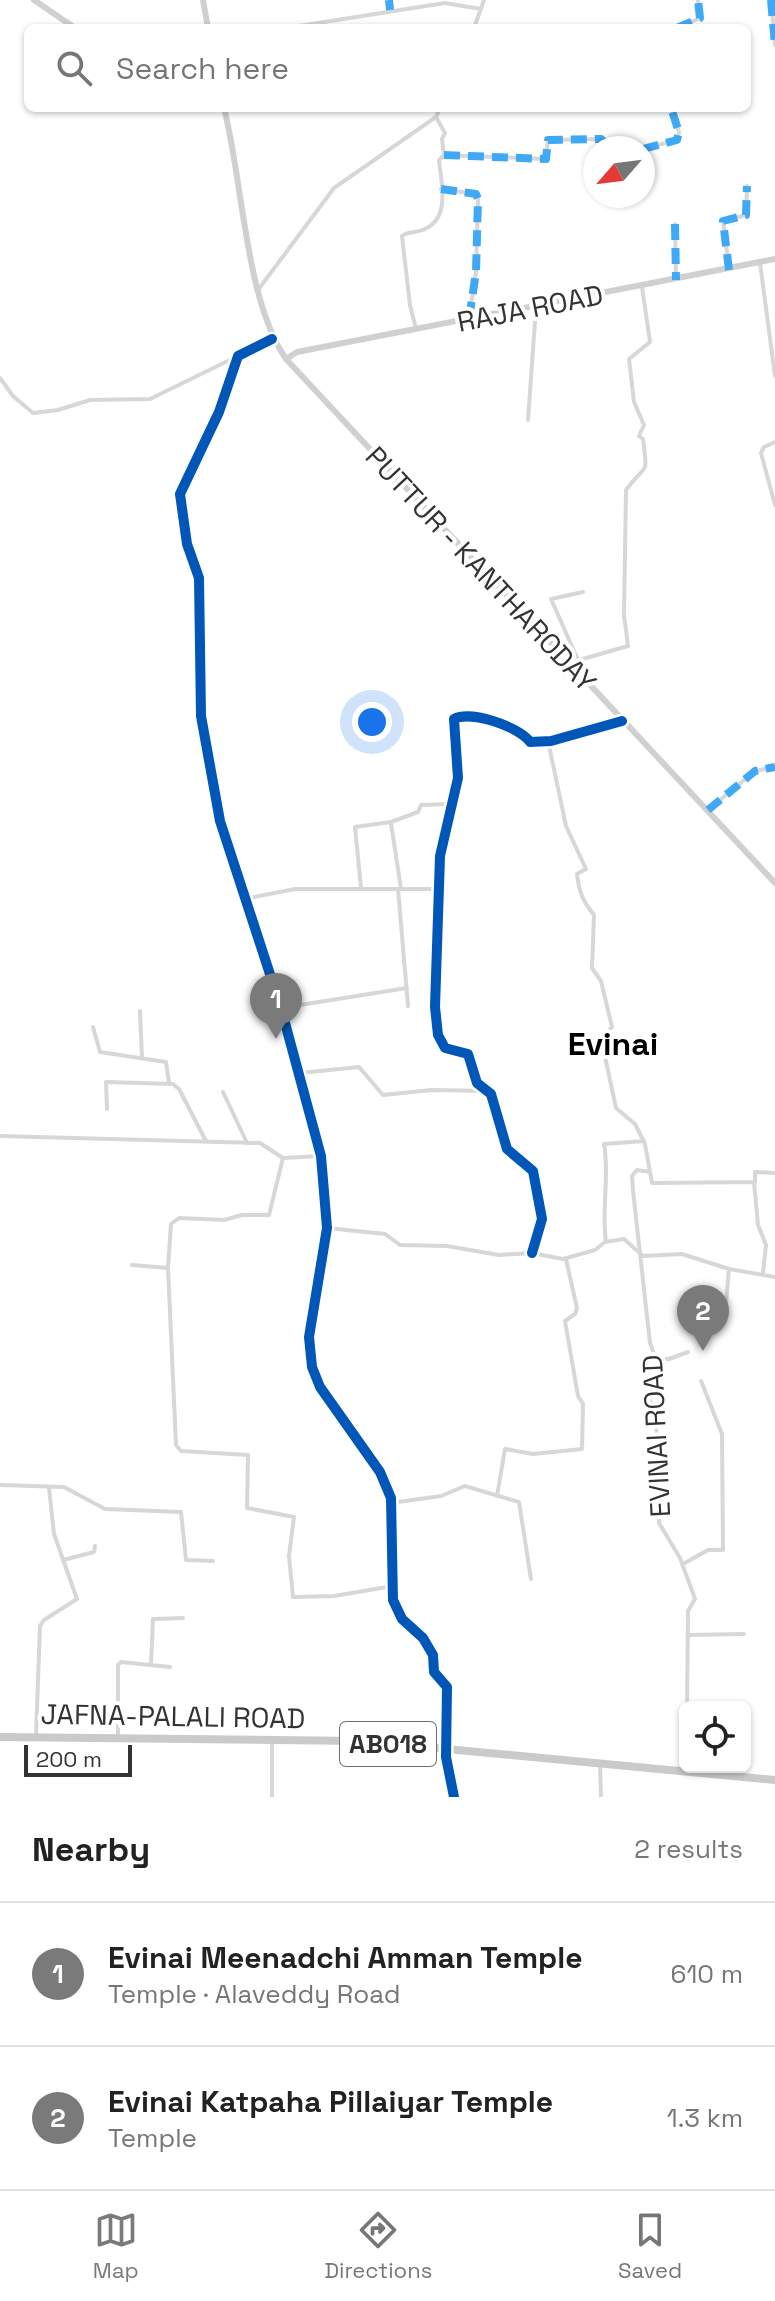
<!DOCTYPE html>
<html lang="en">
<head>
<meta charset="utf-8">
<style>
  body { margin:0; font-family:"Space Grotesk",sans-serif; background:#f2f2f2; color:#222 }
  .controls { position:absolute; right:24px; bottom:24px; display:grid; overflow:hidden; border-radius:12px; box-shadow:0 2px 6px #0004 }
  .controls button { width:72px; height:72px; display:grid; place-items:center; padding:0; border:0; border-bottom:2px solid #e0e0e0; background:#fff; color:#222; font:40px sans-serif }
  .compass { position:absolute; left:583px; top:136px; width:72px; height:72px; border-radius:50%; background:#fff; box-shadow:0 2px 6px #0004; rotate:242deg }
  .scale { position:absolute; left:24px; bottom:20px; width:108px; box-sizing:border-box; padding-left:8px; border:4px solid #333; border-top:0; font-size:22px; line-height:28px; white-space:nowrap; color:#333; -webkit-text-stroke:6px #fff; paint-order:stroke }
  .you { position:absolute; left:372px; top:722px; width:28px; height:28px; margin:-20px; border:6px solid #fff; border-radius:50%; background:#1a73e8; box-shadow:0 0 0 12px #1a73e833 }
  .badge { display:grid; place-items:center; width:52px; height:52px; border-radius:50%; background:#7a7a7a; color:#fff; font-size:26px; font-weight:700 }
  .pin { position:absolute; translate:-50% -66px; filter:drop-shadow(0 2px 4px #0008) }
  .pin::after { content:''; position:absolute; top:42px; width:28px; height:24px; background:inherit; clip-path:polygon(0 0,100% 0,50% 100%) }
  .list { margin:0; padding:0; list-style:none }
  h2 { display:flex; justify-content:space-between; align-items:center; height:104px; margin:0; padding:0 32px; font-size:34px }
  h2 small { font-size:26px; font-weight:400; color:#767676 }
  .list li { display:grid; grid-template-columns:52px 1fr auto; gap:24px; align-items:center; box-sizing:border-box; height:144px; padding:0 32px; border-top:2px solid #e0e0e0 }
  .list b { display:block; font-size:30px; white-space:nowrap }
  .list p { margin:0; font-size:26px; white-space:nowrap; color:#767676 }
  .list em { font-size:26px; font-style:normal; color:#767676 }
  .icon { flex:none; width:44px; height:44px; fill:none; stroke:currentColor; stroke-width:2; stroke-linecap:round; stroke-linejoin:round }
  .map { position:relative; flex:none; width:775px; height:1797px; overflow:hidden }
  .search { position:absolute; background:#fff; box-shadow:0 2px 6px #0004; left:24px; right:24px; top:24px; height:88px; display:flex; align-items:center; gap:20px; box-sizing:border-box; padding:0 28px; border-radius:12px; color:#767676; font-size:30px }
  .sheet { height:392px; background:#fff }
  nav { display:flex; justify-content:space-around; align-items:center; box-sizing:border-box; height:112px; border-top:2px solid #e0e0e0; background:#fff; font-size:22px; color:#767676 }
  nav a { display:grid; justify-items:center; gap:4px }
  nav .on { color:#7a7a7a }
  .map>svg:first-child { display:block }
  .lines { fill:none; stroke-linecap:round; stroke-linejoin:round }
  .street { stroke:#d7d7d7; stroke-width:4 }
  .secondary { stroke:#d0d0d0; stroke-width:6 }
  .primary { stroke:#cacaca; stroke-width:8 }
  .quiet { stroke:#3fa9f5; stroke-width:8; stroke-dasharray:16 8; stroke-linecap:butt }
  .cycleway-casing { stroke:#fff; stroke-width:15 }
  .cycleway { stroke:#0057b8; stroke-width:10 }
  .labels { text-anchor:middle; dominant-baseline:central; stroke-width:8; stroke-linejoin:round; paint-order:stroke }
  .shield { fill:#fff; stroke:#707070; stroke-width:2 }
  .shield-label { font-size:26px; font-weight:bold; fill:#333 }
  .street-label { font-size:28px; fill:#333; stroke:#fff }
  .quarter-label { font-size:32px; font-weight:bold; fill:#000; stroke:#fff }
</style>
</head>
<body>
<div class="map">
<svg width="775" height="1797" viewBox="0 0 775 1797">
  <rect width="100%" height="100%" fill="#fff"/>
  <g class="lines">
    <path class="street" d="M771,0L775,45
      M286,28L445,3L481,9
      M474,28L484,0
      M677,28L700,18L698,0
      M643,149L677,140L679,132L671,108
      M444,155L546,159L548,140L601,139L609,148
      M441,189L476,194L478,199L476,272L469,319
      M675,224L676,278
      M760,263L775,376
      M729,268L723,221L746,215L747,186
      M258,290L334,188L436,117L440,108
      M416,329L410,305L402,236C408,231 417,233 425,229C451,217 441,182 439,160L444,155L442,139L445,133L436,117
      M0,378L13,396L33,413L58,410L90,400L150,399L238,356
      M528,420L536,307
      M775,442L764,447L761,453L775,505
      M578,660L551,599L583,592
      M569,663L628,646L624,615L626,490C647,461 648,479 643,439L639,436L644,425L634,402L629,359L650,342L642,287
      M548,741L566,826L586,869L577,874C579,893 583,901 594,915L592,968L601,981L612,1027L601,1038L616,1108L635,1124L645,1144L652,1183L755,1182V1172L775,1173
      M708,810L755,771L775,767
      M391,823L401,889
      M361,888L355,827L391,822L418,812L421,805L451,804
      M398,889L408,1006
      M244,899L295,889H440
      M281,1008L407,988
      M140,1011L142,1058
      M93,1027L100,1052L166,1062L169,1083
      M300,1073L359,1067L383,1095L432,1090L487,1091
      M223,1092L247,1143
      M107,1109L106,1082L173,1084L179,1089L206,1141
      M0,1136L260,1143L283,1158L321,1156
      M283,1158L269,1215H242L224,1220L179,1218L171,1224L168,1268L176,1445L181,1451L248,1455L247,1508L294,1517L289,1556L293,1597L334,1596L393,1586
      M650,1172L637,1170L632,1176L633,1191L650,1343L656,1359L649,1399L656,1415L659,1523L680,1558L695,1599L688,1611L687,1707
      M754,1182L758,1225L766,1245L763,1273
      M327,1228L385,1234L400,1245L447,1246L499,1255L532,1253L563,1259L595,1250L605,1242L624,1239L643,1256L682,1254L729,1269L775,1277
      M606,1242C601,1208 610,1177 604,1144L644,1141
      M532,1253L542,1219L533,1171L507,1149L491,1094L477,1083L468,1054L445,1048L438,1035L435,1007L440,856L458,778L454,719C471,710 520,727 530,742L551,741L622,721
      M132,1265L168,1268
      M714,1328L725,1315L729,1269
      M656,1359H669L688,1352
      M0,1485L64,1487L105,1509L181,1512L186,1560L213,1561
      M497,1496L505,1449L533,1454L582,1449L583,1404L578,1396L565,1321L575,1314L577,1308L566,1259
      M391,1503L441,1496L465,1486L519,1502L531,1579
      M63,1560L94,1552L95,1546
      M683,1564L708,1550H723L722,1434L701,1381
      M688,1635L744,1634
      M151,1665L153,1619L183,1618
      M36,1735L40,1626L44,1620L77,1599L54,1534L49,1488
      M118,1736V1665L121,1662L170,1667
      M600,1764L601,1797
      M272,1797V1741"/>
    <path class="secondary" d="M34,0L75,28
      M203,0L208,28
      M224,108C243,181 245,300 286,359L775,883
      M272,339L238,356L219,412L180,494L187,544L199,578L201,716L220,821L281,1008L321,1156L327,1228L309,1337L312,1367L320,1387L380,1472L391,1498L393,1600L402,1619L423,1638L433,1655L434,1672L447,1687L446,1757L454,1797
      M286,359L297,352L775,259"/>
    <path class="primary" d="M0,1737L361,1741L775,1780"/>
    <path class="quiet" d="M389,0L390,10
      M771,0L775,45
      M677,28L700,18L698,0
      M643,149L677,140L679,132L671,108
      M444,155L546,159L548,140L601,139L609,148
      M441,189L476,194L478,199L476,272L469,319
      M675,224L676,280
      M729,270L723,221L746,215L747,186
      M708,810L755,771L775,767"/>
    <defs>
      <path id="cycleway" d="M272,339L238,356L219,412L180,494L187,544L199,578L201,716L220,821L281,1008L321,1156L327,1228L309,1337L312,1367L320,1387L380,1472L391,1498L393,1600L402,1619L423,1638L433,1655L434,1672L447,1687L446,1757L454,1797
        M532,1253L542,1219L533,1171L507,1149L491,1094L477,1083L468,1054L445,1048L438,1035L435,1007L440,856L458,778L454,719C471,710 520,727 530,742L551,741L622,721"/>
    </defs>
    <use href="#cycleway" class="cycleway-casing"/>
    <use href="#cycleway" class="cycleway"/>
  </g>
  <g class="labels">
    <rect class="shield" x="340" y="1722" width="96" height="44" rx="6"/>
    <g class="shield-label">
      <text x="388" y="1744">AB018</text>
    </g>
    <g class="street-label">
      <text transform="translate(530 308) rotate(-11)">RAJA ROAD</text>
      <text transform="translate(481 569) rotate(47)">PUTTUR - KANTHARODAY</text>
      <text transform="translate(656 1436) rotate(-93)">EVINAI ROAD</text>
      <text transform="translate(173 1716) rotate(1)">JAFNA-PALALI ROAD</text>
    </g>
    <g class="quarter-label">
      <text x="613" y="1044">Evinai</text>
    </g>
  </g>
</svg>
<div class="controls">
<button><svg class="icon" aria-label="locate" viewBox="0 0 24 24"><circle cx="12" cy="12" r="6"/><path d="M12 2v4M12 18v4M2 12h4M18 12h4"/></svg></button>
</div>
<svg class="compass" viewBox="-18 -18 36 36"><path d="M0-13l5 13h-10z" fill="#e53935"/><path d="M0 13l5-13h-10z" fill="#767676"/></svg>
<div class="scale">200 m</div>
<div class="you"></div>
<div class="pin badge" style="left:276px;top:1039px">1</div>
<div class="pin badge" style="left:703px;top:1351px">2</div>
<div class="search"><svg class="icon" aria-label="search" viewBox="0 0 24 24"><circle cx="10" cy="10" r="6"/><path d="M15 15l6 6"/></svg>Search here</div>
</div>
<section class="sheet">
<h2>Nearby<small>2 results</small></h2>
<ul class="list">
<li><span class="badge">1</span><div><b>Evinai Meenadchi Amman Temple</b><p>Temple · Alaveddy Road</p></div><em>610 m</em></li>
<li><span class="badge">2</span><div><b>Evinai Katpaha Pillaiyar Temple</b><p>Temple</p></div><em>1.3 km</em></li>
</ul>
</section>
<nav>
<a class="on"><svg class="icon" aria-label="map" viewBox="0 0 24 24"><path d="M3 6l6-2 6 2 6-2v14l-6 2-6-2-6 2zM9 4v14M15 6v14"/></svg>Map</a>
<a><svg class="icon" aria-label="directions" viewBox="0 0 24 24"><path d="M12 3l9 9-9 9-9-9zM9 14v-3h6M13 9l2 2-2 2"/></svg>Directions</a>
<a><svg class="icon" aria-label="saved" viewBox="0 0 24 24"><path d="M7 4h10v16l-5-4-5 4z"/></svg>Saved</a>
</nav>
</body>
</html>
